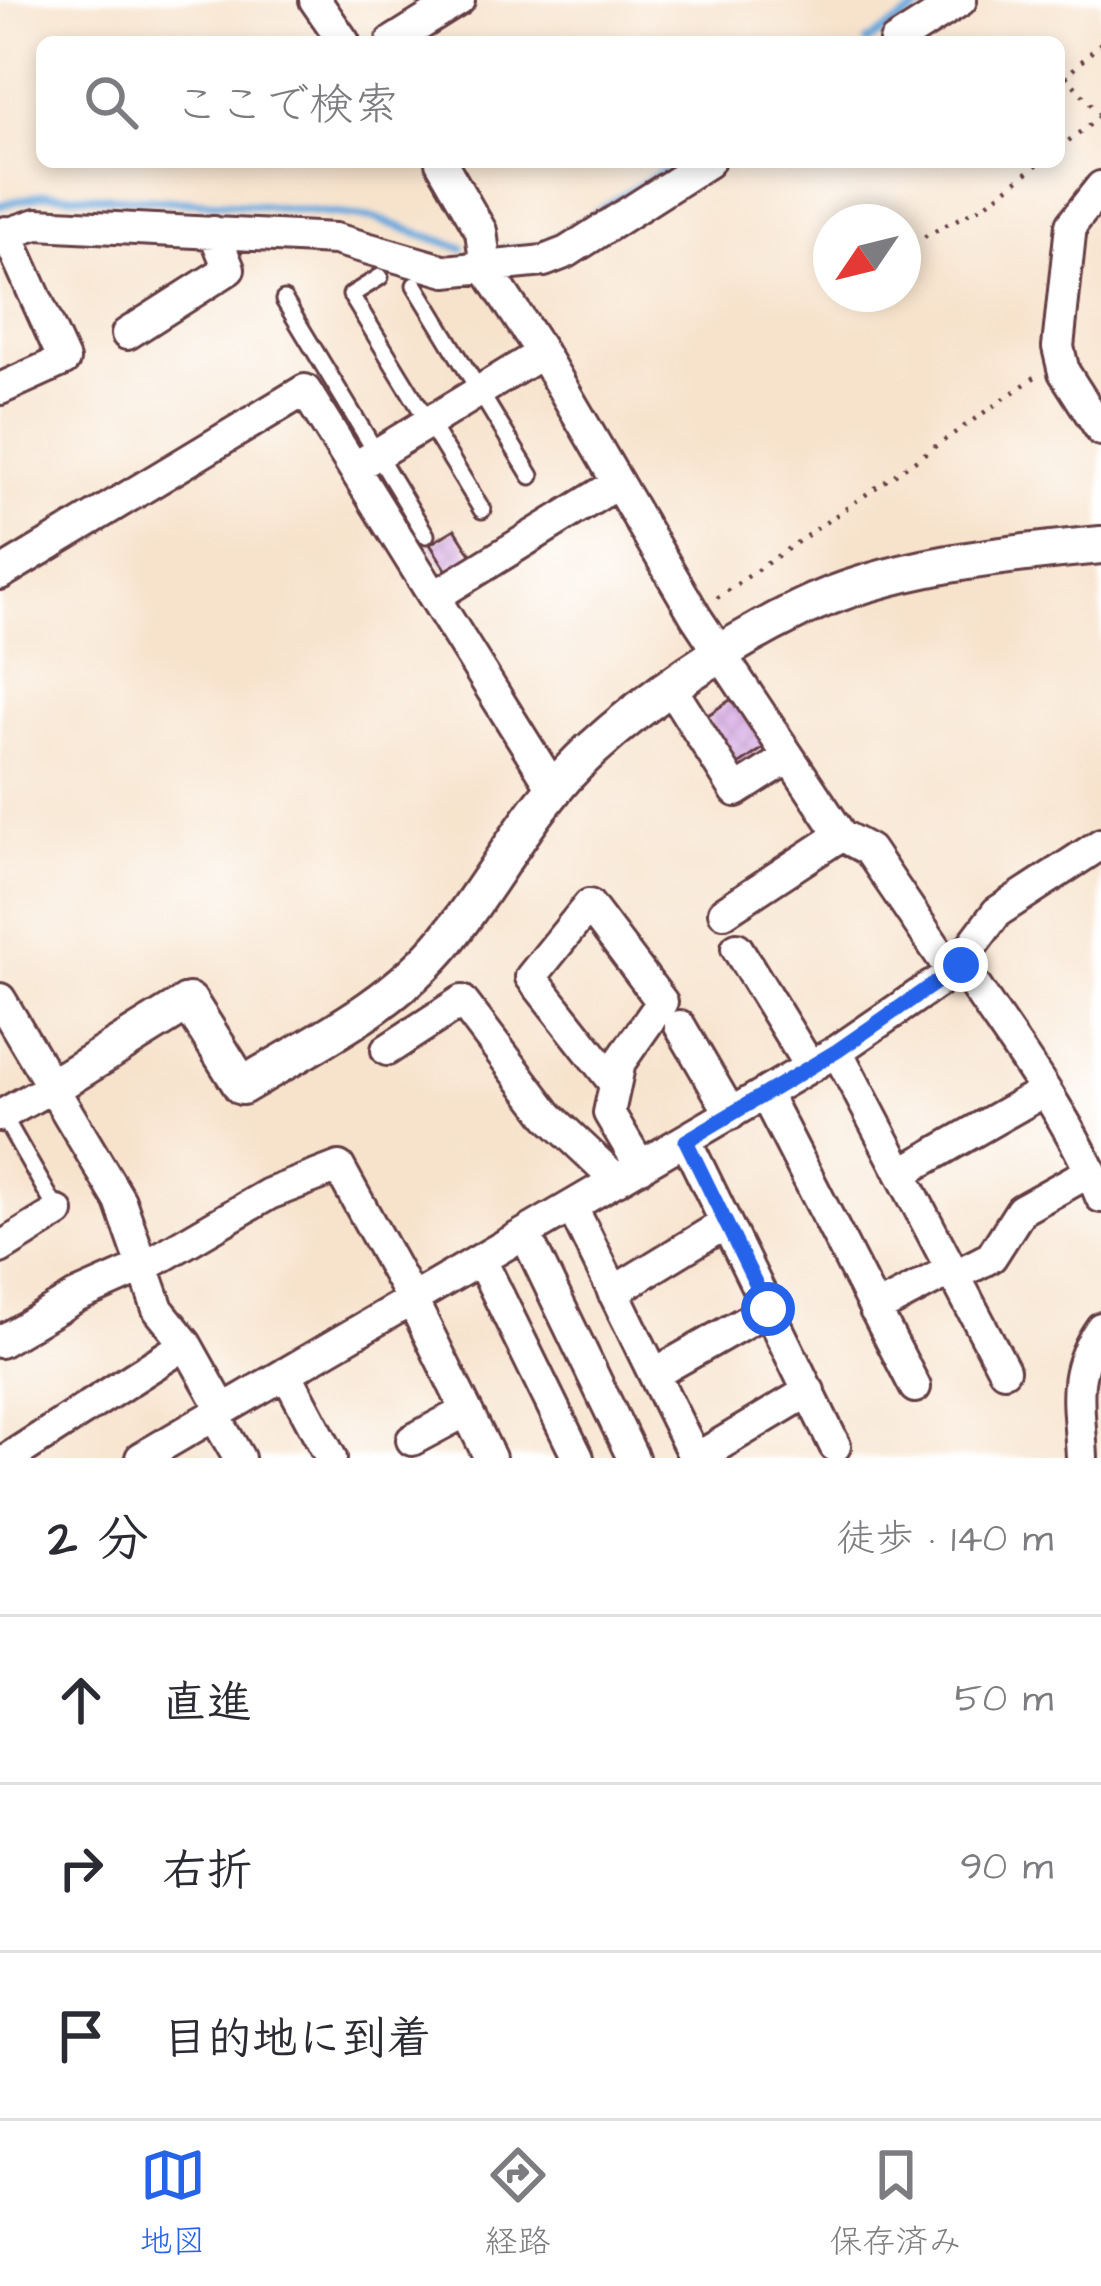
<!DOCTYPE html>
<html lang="ja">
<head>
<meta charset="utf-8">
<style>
  body { margin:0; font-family:"Architects Daughter","Klee One",sans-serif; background:#f2f2f3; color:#2b2b33 }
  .compass { position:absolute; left:813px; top:204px; width:108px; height:108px; border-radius:50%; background:#fff; box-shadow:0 6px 18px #0003; rotate:235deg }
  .stop { position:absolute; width:36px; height:36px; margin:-27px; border:9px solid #2563eb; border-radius:50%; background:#fff }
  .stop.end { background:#2563eb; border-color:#fff; box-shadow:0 3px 12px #0008 }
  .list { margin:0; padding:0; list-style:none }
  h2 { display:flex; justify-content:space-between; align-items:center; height:156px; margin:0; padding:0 48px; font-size:51px }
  h2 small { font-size:39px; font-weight:400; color:#7c7c81 }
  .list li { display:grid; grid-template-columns:78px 1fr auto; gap:36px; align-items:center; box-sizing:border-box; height:168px; padding:0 48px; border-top:3px solid #e1e1e2 }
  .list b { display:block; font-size:45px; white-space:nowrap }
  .list em { font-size:39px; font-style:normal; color:#7c7c81 }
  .icon { flex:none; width:66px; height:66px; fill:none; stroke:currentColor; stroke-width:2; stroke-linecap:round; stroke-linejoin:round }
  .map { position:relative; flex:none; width:1101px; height:1458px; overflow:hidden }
  .search { position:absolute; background:#fff; box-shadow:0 6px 18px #0003; left:36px; right:36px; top:36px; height:132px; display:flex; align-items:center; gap:30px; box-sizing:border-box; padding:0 42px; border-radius:18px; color:#7c7c81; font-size:45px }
  .sheet { height:660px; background:#fff }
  nav { display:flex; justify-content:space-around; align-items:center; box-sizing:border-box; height:168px; border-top:3px solid #e1e1e2; background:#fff; font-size:33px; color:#7c7c81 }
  nav a { display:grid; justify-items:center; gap:6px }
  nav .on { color:#2563eb }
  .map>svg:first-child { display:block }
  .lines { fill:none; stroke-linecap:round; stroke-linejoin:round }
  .stream { stroke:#69a8dc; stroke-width:8 }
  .building { fill:url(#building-cross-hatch) }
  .service-casing { stroke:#643c43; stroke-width:21 }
  .minor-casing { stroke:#643c43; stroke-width:36 }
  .tertiary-casing { stroke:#643c43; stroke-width:42 }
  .path { stroke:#643c43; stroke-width:4.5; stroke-dasharray:3 9; stroke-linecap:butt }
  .service { stroke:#fff; stroke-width:15 }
  .minor { stroke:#fff; stroke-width:30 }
  .tertiary { stroke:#fff; stroke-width:36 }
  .route { stroke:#2563eb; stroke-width:15 }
</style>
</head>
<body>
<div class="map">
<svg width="1101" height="1458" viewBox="0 0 1101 1458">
  <defs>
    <pattern id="building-cross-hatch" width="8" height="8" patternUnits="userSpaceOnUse" patternTransform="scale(3)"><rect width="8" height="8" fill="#d9aee6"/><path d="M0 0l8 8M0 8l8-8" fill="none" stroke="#bc95c5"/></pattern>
  </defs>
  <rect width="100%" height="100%" fill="#fff"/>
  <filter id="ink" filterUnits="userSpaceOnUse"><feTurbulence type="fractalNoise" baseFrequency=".00833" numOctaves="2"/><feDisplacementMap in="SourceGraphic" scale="24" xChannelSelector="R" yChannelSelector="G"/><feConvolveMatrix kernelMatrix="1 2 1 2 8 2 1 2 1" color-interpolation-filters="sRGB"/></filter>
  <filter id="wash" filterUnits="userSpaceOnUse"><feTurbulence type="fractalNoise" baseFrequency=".004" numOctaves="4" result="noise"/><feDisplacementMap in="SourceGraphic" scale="48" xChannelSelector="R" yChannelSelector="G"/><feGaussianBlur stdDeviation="2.7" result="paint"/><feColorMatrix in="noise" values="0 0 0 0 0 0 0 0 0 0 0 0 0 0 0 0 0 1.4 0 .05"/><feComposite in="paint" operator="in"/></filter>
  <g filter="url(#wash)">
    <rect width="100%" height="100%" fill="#f7e3cc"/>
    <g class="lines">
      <path class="stream" d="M867,42L933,0
        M0,205L46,194L252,205L374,218L462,248
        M505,249L542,247L677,162"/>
    </g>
    <g id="blocks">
      <path class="building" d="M455,529L472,556L447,571L430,544Z
        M736,696L768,745L737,766L705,717Z"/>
    </g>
  </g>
  <g filter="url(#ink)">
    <use href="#blocks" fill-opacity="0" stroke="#643c43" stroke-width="3"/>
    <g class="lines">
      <defs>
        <path id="service" d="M380,277L351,295L482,510
          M415,285L531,476
          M284,300L426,535
          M2,1114L58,1212"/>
        <path id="minor" d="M315,0L344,42
          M392,42L459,0
          M895,42L961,0
          M441,162L481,231L486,268L542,353L696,617L841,835L869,850L952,972
          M1101,187L1071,225L1058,347L1064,372L1101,430
          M0,236L37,224L335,239L446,271L544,261L567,252L708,162
          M127,334L229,269L214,232
          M0,389L64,360L6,232
          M354,468L542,353
          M0,574L305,390L555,791
          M434,597L618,483
          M671,688L736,791L789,757
          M724,912L841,835
          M737,948L810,1067
          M961,965C1009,1039 1069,1114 1101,1197
          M0,999L120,1201L158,1309L186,1344L223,1410
          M680,1026L731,1114
          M387,1050L462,1001L549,1116L617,1180
          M837,1051L1004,1370
          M615,1084L531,977L589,905L662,1002L620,1062L609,1113L641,1167
          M765,1094L915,1387
          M0,1116L52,1087
          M686,1141L835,1446
          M901,1173L1043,1092
          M572,1207L695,1458
          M525,1234L633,1458
          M0,1248L58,1212
          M481,1260L578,1458
          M954,1276L991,1257L1021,1210L1091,1171
          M613,1292L726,1223
          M875,1310L951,1270
          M0,1342L76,1297L144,1267L269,1194L339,1167L412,1300L490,1458
          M286,1373L331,1458
          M654,1374L768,1309
          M214,1415L239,1458
          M412,1440L466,1411
          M9,1458L186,1344
          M141,1458L837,1051L952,972L997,912L1101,844
          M697,1458L809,1391
          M1082,1458C1080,1406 1068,1375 1101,1328"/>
        <path id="tertiary" d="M52,1087L189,1002L242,1086C314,1043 393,1006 447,939C495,878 532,804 590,751C650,696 726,645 800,609C888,566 1005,554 1101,545"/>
      </defs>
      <use href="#service" class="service-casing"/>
      <use href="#minor" class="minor-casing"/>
      <use href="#tertiary" class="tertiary-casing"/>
      <path class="path" d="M1101,43L1066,76L1101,116
        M1059,148L1101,116
        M903,248L986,204L1041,162
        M717,598L1038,375"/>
      <use href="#service" class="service"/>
      <use href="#minor" class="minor"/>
      <use href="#tertiary" class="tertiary"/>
    </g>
  </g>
  <g class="lines" filter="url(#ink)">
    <path class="route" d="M768,1309L686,1141L837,1051L961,965"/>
  </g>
</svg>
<svg class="compass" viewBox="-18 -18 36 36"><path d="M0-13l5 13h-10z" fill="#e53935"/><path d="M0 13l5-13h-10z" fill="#7c7c81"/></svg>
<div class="stop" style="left:768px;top:1309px"></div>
<div class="stop end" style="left:961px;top:965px"></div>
<div class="search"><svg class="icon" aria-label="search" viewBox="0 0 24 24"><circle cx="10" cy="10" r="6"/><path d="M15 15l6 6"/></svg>ここで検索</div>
</div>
<section class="sheet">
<h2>2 分<small>徒歩 · 140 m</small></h2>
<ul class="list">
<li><svg class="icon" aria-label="ahead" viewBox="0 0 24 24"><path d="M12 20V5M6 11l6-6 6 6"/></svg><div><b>直進</b></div><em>50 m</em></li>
<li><svg class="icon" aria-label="right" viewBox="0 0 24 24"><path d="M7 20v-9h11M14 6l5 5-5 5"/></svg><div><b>右折</b></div><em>90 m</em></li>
<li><svg class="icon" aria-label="arrive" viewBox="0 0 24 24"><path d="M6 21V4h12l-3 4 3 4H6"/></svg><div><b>目的地に到着</b></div></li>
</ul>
</section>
<nav>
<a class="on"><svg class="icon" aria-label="map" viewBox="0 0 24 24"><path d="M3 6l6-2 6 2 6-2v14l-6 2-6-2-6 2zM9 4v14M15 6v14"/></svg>地図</a>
<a><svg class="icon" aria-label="directions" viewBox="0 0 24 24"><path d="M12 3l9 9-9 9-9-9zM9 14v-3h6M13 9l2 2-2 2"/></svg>経路</a>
<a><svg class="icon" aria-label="saved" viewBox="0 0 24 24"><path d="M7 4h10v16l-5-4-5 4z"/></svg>保存済み</a>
</nav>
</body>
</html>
